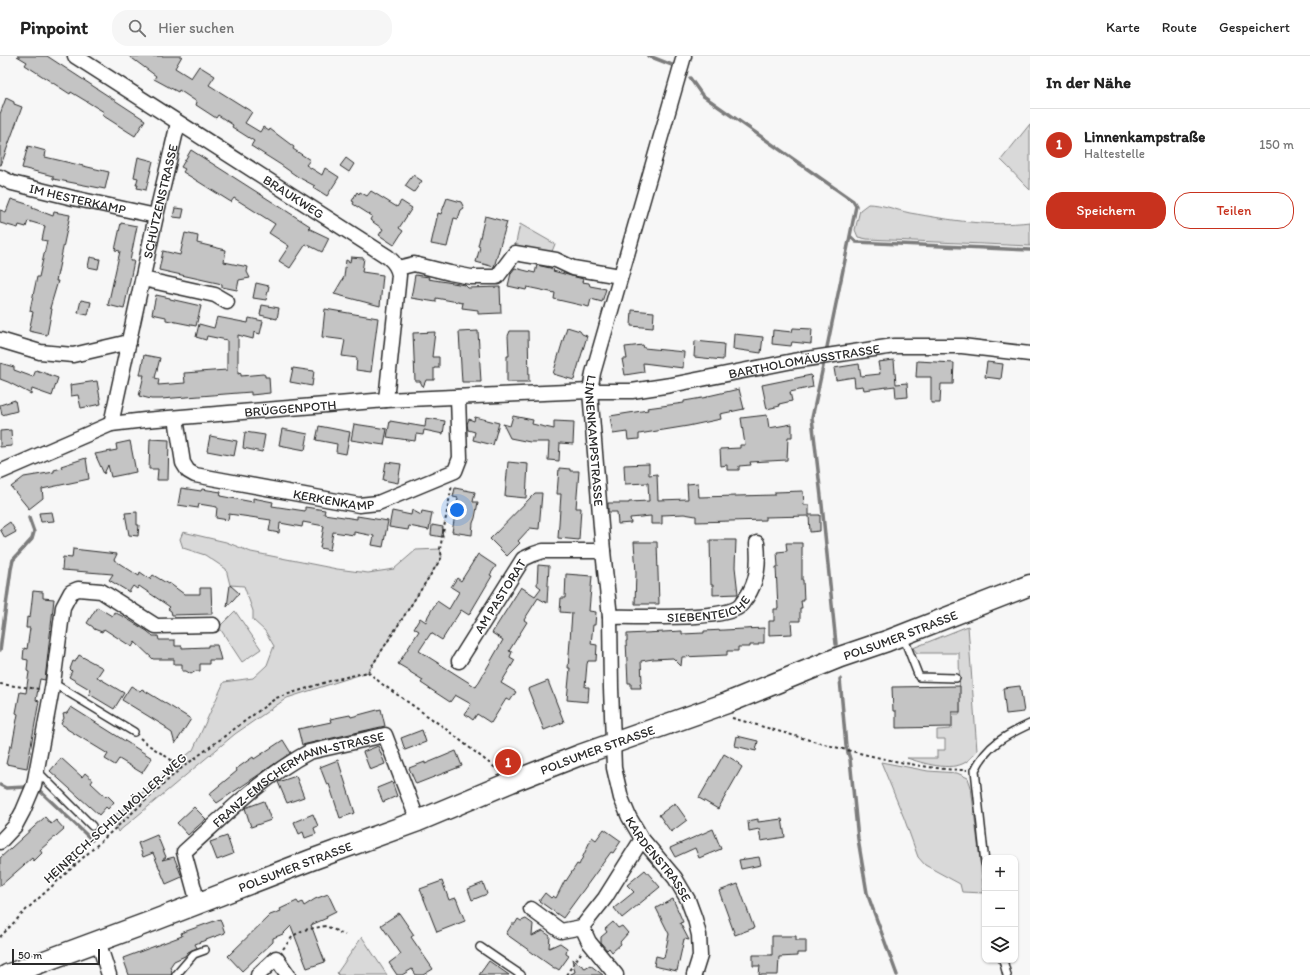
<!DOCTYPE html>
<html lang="de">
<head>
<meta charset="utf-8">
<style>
  body { margin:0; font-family:Itim,sans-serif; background:#f6f6f6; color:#222 }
  .controls { position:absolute; right:12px; bottom:12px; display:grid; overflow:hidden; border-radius:8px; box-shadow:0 1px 3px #0004 }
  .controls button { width:36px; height:36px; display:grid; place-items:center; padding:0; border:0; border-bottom:1px solid #e0e0e0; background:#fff; color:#222; font:20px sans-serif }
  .scale { position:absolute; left:12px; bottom:10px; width:88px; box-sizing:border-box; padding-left:4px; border:2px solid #2b2b2b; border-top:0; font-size:11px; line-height:14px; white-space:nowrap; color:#2b2b2b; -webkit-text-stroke:3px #fff; paint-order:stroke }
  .you { position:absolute; left:457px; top:454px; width:14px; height:14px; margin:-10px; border:3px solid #fff; border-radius:50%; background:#1a73e8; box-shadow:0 0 0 6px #1a73e833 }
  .badge { display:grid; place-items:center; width:26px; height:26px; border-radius:50%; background:#c8321e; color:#fff; font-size:13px; font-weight:700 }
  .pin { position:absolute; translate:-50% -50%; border:2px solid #fff; box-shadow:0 1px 4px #0006 }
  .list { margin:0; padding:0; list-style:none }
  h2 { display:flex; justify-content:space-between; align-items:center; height:52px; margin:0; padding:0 16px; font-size:17px }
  h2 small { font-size:13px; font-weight:400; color:#767676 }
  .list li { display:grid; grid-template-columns:26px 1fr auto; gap:12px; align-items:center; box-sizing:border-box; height:72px; padding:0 16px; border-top:1px solid #e0e0e0 }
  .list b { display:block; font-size:15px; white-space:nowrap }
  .list p { margin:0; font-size:13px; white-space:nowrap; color:#767676 }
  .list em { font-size:13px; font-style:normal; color:#767676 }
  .actions { display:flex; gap:8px; padding:12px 16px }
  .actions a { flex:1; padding:9px 0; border:1px solid #c8321e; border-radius:16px; text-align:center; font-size:14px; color:#c8321e }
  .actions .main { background:#c8321e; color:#fff }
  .icon { flex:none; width:22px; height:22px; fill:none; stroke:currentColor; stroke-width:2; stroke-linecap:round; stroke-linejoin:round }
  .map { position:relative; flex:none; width:1030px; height:919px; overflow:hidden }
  header { display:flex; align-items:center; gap:24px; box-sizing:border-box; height:56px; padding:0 20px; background:#fff; border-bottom:1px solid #e0e0e0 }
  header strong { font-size:19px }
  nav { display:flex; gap:22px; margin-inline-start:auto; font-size:14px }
  .search { width:280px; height:36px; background:#f6f6f6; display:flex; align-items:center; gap:10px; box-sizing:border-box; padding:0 14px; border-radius:16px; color:#767676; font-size:15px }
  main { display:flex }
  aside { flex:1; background:#fff }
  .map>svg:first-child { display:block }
  .green { fill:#d9d9d9; stroke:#828282 }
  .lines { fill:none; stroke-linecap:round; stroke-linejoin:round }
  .stream { stroke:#7b7b7b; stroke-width:3.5 }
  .building { fill:#c4c4c4; stroke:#2b2b2b }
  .lane-casing { stroke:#2b2b2b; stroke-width:10 }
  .street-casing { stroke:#2b2b2b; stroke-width:17 }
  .secondary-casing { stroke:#2b2b2b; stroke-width:23 }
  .path { stroke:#2b2b2b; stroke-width:2; stroke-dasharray:3 3; stroke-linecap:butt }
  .lane { stroke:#fff; stroke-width:7 }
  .street { stroke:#fff; stroke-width:14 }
  .secondary { stroke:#fff; stroke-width:20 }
  .labels { text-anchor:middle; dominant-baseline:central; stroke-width:3; stroke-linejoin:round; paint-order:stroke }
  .street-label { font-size:13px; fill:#2b2b2b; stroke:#fff }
</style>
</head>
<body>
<header>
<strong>Pinpoint</strong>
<div class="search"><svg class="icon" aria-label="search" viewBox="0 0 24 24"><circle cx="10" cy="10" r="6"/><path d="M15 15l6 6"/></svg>Hier suchen</div>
<nav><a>Karte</a><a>Route</a><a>Gespeichert</a></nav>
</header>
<main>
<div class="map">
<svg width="1030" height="919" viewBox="0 0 1030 919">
  <rect width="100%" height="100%" fill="#f7f7f7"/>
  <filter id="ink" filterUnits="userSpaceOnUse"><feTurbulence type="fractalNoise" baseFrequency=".025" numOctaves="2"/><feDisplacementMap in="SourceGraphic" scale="8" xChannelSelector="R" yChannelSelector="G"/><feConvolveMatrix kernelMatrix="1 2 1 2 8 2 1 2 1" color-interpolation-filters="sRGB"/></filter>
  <g filter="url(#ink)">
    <path class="green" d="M1030,68V134C1019,124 1012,114 1001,104Z
      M868,148C882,148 896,154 910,157C951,164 988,171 1030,166V190L867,183L858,181L855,174L860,154Z
      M520,168L555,188L551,198L515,191Z
      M183,476L226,486L251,496L337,513L368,517L394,513L416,494L440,493L442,501L368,616L287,642L235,678L118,776L112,762L193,694L224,626L253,622L267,609L274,590L265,575L253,564V555L244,530L230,529L226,513L205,499L183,492L180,483Z
      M235,555L261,593L242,606L219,571Z
      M968,570L977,695C973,699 970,703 966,706C951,716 922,707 907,702H937V694H945V683H937V674L951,673L950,658H960L959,597H917L913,592Z
      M881,706L928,715L957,717L968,722L971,731L984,837L962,836L960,828L925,809L918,801L904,762Z
      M362,881L387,919H339L337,917Z"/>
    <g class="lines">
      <path class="stream" d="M649,0L672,9
        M690,22L702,39L853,145L856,150L850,180L856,186L1030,194
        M826,296L850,180
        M824,306L812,362L822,449L836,588
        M0,594L11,513L13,504L32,483L34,476L29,462
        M840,623L846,690L850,703L858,783L867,837L897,919
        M0,729L6,732L26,731
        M40,735L92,784"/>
    </g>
    <path class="building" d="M17,0H47L145,64L135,80L102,59L104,56L71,36L70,38L25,9L27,6Z
      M129,0H182L175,12L191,22L199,10L215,20L209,29L252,56L245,67L260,76L263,71L269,75L270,73L294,91L293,93L310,104L306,109L322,119L325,112L339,121L327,140L313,131L315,130L298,121L281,109L251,90L254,85L232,71L233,69L218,59L216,62L196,49L197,46L179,34L178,36L154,23L156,20Z
      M6,42L14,46V48L22,51L1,109H0V58Z
      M28,90L46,95L45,101L109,116L105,133L53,123V120L22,112Z
      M191,94L310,170L308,172L329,182L322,196L306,188L290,212L279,205L289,190L269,177L275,168L234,142L231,146L183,116L185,113L181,111Z
      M138,101L153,105L146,134L137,132L138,129H136L138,122L134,121Z
      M346,102L354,108L349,116L340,110Z
      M413,119L422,125L414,136L405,130Z
      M371,135L397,151L401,145L412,152L399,172L403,175L394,189L379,179L383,173L370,164L372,160L353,148L354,146L352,145L357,136L359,138L360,136L367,140Z
      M447,142L461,146L464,152L461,154L458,163L454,162L447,191L431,188L438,157L441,158Z
      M11,143L33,150L32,152L53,160L54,156L70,159L56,225H58L50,252L52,253L47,279L29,275L33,256L30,255L31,249L37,221H39L47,185L42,184L45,170L28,165L26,171L19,169L18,172L0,167V154L6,156Z
      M175,152L184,153L182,162L173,161Z
      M485,160L507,166L494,211L476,206L480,191L478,190Z
      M121,167L137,170L130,205H134L124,253L108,249L120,195L115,194Z
      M185,177L198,180L197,187L226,194L224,206L248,211L247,216L250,222L239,224L237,234L222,231V228L159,214L163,195L180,199Z
      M90,201L100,203L98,213L88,211Z
      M351,201L364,202L362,216L383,219L380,250L334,238L344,221L346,204L350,206Z
      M537,209L550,212L554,214L553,215L583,223L582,226L589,227L590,230L606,233L602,246L591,243L589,251L554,243L555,237L527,231L526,234L508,230L511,217L515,212L535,217Z
      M415,219L429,221L428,223L465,229L468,232L500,231L501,257L478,258V254L462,252L463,247L436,242V246L411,242Z
      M256,227L269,230L266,244L253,242Z
      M156,239L170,242V243L201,250L196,270L166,264V261L152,258Z
      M81,244L91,246L88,259L78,257Z
      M262,249L279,252L277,263L260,259Z
      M325,253L378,262L371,316L356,314L357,302L342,300L345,284L322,281Z
      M632,254L654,256L653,272L631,270Z
      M217,261L248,267L249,262L263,265L260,278L254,276L253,283L238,279V318L241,317V320L263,318L265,319V321H269L270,337L251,339V336L161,343H151L139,340L144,319H140L144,299L160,302L155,322L159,323L158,329L185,327L184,317L227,314V284L207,280L206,284L196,281L199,268L214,272Z
      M567,271L580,275L582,278L587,280L574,324L553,318Z
      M793,272L812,273L811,288L792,286L791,290L772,288L773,274L792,276Z
      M478,275L481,326H462L459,276Z
      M510,275H528L529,326H507V300H509L508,280Z
      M435,276L432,301H439V312H434V324H426L423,331L420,325H415L413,277Z
      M734,278L763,281L761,297L733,293Z
      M695,285L724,288L723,304L694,301Z
      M643,289L644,292L684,296L683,312L643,307L644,316L625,319L622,303H627L625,291Z
      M894,304L896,328L907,327L908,341L896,342L895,330L864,334L863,330L855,331L854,321L836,324L834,312L859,308L861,320L880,318L878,306Z
      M917,305L954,307L953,328H941L940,347H931V321H916Z
      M987,306L1003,308L1001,323L985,321Z
      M0,307L14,311V314L33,321L36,314L58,322L52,340L32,333L31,338L8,326L0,323Z
      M293,312L314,315L312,330L290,326Z
      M811,319L813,331L790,336L792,345L779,348L780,350L767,353L762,329Z
      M97,325L101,348L81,352L78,339L71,340L70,329Z
      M739,333L744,353L720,358L721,363L688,370L639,378V383L628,384L627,376L613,378L610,360L648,354L647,352L684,347V345L708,341V340Z
      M15,344L17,355L2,359L0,349Z
      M767,359L769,372L792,368V381H788L787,404L750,406L751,409L739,410V414H727V409L721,410L720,393L740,392V389H745L741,362Z
      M513,360L533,364L532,368L554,373V365L574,366L573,388L560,387L559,405L548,404L549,386H530L510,382L503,368L510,370Z
      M475,361L499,367L493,389L473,384L475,376L468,374L467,368L469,363L474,365Z
      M426,362L445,365L443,378L424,374L423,379L416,378L415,385L387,381L390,365L425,371Z
      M354,368L387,373L384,389L351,384Z
      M319,370L350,376L346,398L336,396L337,388L316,384Z
      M282,373L308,378L305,394L279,389Z
      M11,374L12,390L0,391V375Z
      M245,376L265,379L262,396L243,392Z
      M210,380L237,385L234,400L207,395Z
      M150,383L169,384L168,424H157L158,413H149Z
      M130,385L136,416L111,421L108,409L104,418L95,398L117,394L116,388Z
      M86,402L89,423L42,433L43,442L29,453L11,431L24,421L54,416V414L62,412L61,410Z
      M386,406L401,408L398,427L383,424Z
      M508,406L528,408L526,442L505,440Z
      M649,408V419L657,418L658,444L688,443L687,428L698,427L699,441L775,439V436L803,435L804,449H809V459H820V475L810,476L809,460L765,461V464L696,466V460L684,458L662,459V468H651V460L630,462L631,467L618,468L617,456H608V447H629V446L649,445L648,427L625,428L624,409Z
      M559,412L570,413V415H579L576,452H581L579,484L558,482L561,438H557Z
      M181,432L201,435L202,433L221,436L220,440L253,446V442L273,446L272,450L305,455V451L325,454L324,458L357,463V460L388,465L383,491L372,489L374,480L354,476V479L333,476L330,494L320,492L324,470L303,466L302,471L280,467L279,477L269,475L271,464L229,458L228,464L216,462L217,451L199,448L198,452L178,449Z
      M455,432L475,436L473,446H478L475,462L473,467L472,479L452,476L458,442L453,441Z
      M535,437H542L539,473L530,472L518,485L520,487L507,500L490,483Z
      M412,454L421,459L422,455L432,457L429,474L409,470L408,474L389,471L392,455L411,459Z
      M52,456L54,465L41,466L39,457Z
      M137,456V469H139L138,480L129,479L125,457Z
      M10,466L16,476L5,482L0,473Z
      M432,469L443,471L442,481L431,479Z
      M710,484H736L735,511L738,538L713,539V529H711Z
      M634,486H657L659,548H635L636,517Z
      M786,487H802V524H803L804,545H801L802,552H800V565H791L792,578L769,579V565H774V553H778L776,511H778L777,496L787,495Z
      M73,493L117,498L114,504L139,520L140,516L150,523L153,519L168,528L169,527L184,538H200V532H211L212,558L172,559L171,555L168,553L170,551L139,530L137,533L133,530L129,536L109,524L113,518L62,514L63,501L72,502Z
      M478,498L496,510L490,519L492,520L469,559L461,554L442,584L431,577L419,595L476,631L503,584L492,577L521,531L535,540L541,532L537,529L538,509L549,510L547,547L538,542L524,564L527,566L509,595L512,596L510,601L515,604L501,627L516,636L510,645L506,643L491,667L477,658L473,664L465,658L471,648L455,639L450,646L421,627L423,624L410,616V615L398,608L419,575L414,572L420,562L426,566L428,560L437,545L449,553L459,536L451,531L457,522L461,525Z
      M566,518L592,520L589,555L596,556L595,569H593L591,588L597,589L596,605H588L587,608L585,631H589L588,646L567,644L570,612H568L572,557L560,556L561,542H565Z
      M230,529L239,537L227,551Z
      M33,535L43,536V542L54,543L45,624L40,623L36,644L39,645L27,712L6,708L10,690H12L18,658L16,657L20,636L26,637L29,616L27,615L28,604L23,603L24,592L27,593L30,572H26L27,561L30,562Z
      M97,551L112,560L114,556L124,561L147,575L153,580H158L159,584H175V590H182V592L208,591V589H217L221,604H209V608H200V615H196L191,618L186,615H182V608H174V603H153L135,586L132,591L104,573L102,576L94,573L93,571L87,567Z
      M764,572V587H759V589H750V591H738V595H727V599L682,601L681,610L673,602L653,603L641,605L642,626L640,627L641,632H631V627H628L626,585H627V578L682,575V578L704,577V575Z
      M79,599L103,612L97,621L124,637L114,653L89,638L91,634L69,621L72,615L70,613L73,605L75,606Z
      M548,625L564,666L544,674L528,633Z
      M131,630L140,635L142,633L191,663L175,688L172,677L166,673V671L122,644Z
      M960,630V656H952V671L896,672V655H893L892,631Z
      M1020,630L1024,656L1006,658L1003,632Z
      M71,651L152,702L142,717L119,703L115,709L105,703L108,698L67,673L66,671L61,668L64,662L63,658L67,657Z
      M381,653L385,670L302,689L298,673L331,666L330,663L350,659L351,661Z
      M422,674L426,686L405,694L401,682Z
      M737,680L758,685L756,695L735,690Z
      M283,684L291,697L217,747L209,738L237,715L236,713L253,701L254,703Z
      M378,690L385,708L370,714L363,696Z
      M456,695L462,710L416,728L409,712L425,706V708Z
      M724,698L739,707L738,708L742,711L718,753L699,742Z
      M61,702L82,721L85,717L93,724L91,727L106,741L107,739L114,746L108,753L106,751L99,759L50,715Z
      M338,704L355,757L340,762L329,728L327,729L320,711Z
      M296,720L304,741L287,747L278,726Z
      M392,726L397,740L383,746L377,732Z
      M264,745L271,764L251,771L245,752Z
      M675,747L687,764L671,776L659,759Z
      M194,751L206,763L188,779L177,767Z
      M313,758L318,770L314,772L316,778L305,782L303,776L299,778L294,766Z
      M45,761L51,768L56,764L64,773L40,794L42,797L34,805L32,802L0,830V802Z
      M758,763V766L782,763L785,781L761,785L759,773L749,775L748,765Z
      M604,773L621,785L613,797L611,796L563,862L539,845L545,837L551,842L553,840L556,842L565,824L566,825L577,808L579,809L592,781L596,784Z
      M713,773L721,793L699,802L695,792L675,801L670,792Z
      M157,779L166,801L162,804L174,801L182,821L166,828L153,797L143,801L138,787Z
      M227,780L233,798L217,804L210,786Z
      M759,801L761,809L741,813L739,804Z
      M645,814L660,831L622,862L614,852L634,836L627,829Z
      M442,825L449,844L456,842L465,865L437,876L420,833Z
      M483,827L487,838L472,844L468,833Z
      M738,828L754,872L735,879L719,835Z
      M328,838L336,855L326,860L327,862L311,869L325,906L307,912L291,870L283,878L273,882V886L242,915L228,900L270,859L281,855L280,853L297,845L299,848L302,846L304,850L315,843Z
      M673,843L683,866L680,867L689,884L684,883L677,915L654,910L656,900L664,902L669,878L656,852Z
      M399,857L414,879L411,881L433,913L423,919H416L412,913L402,919H397L389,907L401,898L381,869Z
      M220,863L225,877L195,888L197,892L188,896L185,900L174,905L170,911L172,916L171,919H129L123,902L182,880L181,877Z
      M518,863L521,865L526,863L533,868L532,880L543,875L550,880L549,892L560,887L567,892L566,898L569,900L559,914L556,912H554L506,878L512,868H515Z
      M613,866L618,872L622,870L628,877L620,886L621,888L612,896L609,892L607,894L601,887V881L607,876L605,873Z
      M772,880H796V884H806V897H797V900L779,901L778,919H759L760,910H753V899H772Z
      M572,903L585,912L590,909L603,919H569L575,916Z
      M489,905L509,919H479Z"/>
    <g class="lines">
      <defs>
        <path id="lane" d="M903,580L919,621L956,622
          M53,627L134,676
          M37,715L92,770
          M985,807L975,714C987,689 1006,679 1030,668
          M480,891L521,919
          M1003,904L1007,919
          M176,919L194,898L205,894"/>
        <g id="street">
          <path id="s1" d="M75,0L388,201C394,206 398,211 399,219L386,344"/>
          <path id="s2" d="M684,0L593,317L590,335L603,495L610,561L611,632L614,712L621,742L629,761L642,783L675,822L688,844L695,863L699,879L700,900L694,919"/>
          <path id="s3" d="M0,121L12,127L73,142L156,160"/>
          <path d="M398,212L414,208L450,217L471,221H497L515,197L556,204L573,212L620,220"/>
          <path d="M143,223L215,239L227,246"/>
          <path d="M0,284L40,296L73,299L129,286"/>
          <path id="s4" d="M176,362L183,407L188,415L195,419L359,449L378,447L455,415L460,402L458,341"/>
          <path id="s5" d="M111,368L156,160L178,67"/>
          <path id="s6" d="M0,416L111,368L145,364L386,344L590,335H632L671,329L793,305L894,290H962L1030,298"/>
          <path id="s7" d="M610,561C637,560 723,565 740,550C742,548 744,544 746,542C758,525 759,507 757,487"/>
          <path id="s8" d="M459,605L523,503L534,498L543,495H603"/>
          <path d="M0,786L15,770L23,755L34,729L53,627L63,551L71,536L78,533L101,535L156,570L213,569"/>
          <path id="s9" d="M198,847L184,796C223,761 262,721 309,696L385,679L418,765"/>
          <path d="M531,853L561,875L582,871L589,886L616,919"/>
          <path d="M582,871L605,842L642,783"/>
          <path d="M98,885L109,919"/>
          <path d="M258,919L276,902L288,919"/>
        </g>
        <g id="secondary">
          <path id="s10" d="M7,919L150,866L311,804L418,765L511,726L580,699L727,647L840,601L887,585L1030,529"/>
        </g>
      </defs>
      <use href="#lane" class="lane-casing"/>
      <use href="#street" class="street-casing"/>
      <use href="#secondary" class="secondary-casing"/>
      <path class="path" d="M368,616L382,628L442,670L498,714
        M0,628L39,633
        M732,662C786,677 840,694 895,705C919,710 943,714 967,714
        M140,682L150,690L170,703L179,714
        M0,881L27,853L179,714L276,642L333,624L368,616L442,501L440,493L452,429
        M283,893L293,880L303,874L326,870L345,879
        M566,919L581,897"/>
      <use href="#lane" class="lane"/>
      <use href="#street" class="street"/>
      <use href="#secondary" class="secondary"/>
    </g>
  </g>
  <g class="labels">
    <g class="street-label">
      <text stroke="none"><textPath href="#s1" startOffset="260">BRAUKWEG</textPath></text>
      <text stroke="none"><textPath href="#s3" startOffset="81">IM HESTERKAMP</textPath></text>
      <text stroke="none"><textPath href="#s5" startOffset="228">SCHÜTZENSTRASSE</textPath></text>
      <text stroke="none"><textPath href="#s6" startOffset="818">BARTHOLOMÄUSSTRASSE</textPath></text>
      <text stroke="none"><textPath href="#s6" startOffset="301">BRÜGGENPOTH</textPath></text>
      <text stroke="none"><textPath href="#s2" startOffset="398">LINNENKAMPSTRASSE</textPath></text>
      <text stroke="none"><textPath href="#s4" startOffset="204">KERKENKAMP</textPath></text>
      <text stroke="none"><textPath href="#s8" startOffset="77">AM PASTORAT</textPath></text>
      <text stroke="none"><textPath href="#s7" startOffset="100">SIEBENTEICHE</textPath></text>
      <text stroke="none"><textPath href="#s10" startOffset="956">POLSUMER STRASSE</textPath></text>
      <text stroke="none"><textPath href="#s10" startOffset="632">POLSUMER STRASSE</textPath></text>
      <text stroke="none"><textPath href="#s9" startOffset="192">FRANZ-EMSCHERMANN-STRASSE</textPath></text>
      <text transform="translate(115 762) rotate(-42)">HEINRICH-SCHILLMÖLLER-WEG</text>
      <text stroke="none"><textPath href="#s2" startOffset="829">KARDENSTRASSE</textPath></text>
      <text stroke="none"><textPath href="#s10" startOffset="308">POLSUMER STRASSE</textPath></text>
    </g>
  </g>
</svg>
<div class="controls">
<button>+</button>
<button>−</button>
<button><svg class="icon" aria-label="layers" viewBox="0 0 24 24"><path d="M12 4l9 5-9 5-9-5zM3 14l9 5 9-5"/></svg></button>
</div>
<div class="scale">50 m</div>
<div class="you"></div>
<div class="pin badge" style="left:508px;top:706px">1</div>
</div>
<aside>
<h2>In der Nähe<small></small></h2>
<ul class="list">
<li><span class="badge">1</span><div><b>Linnenkampstraße</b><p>Haltestelle</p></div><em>150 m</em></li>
</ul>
<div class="actions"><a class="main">Speichern</a><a>Teilen</a></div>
</aside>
</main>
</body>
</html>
